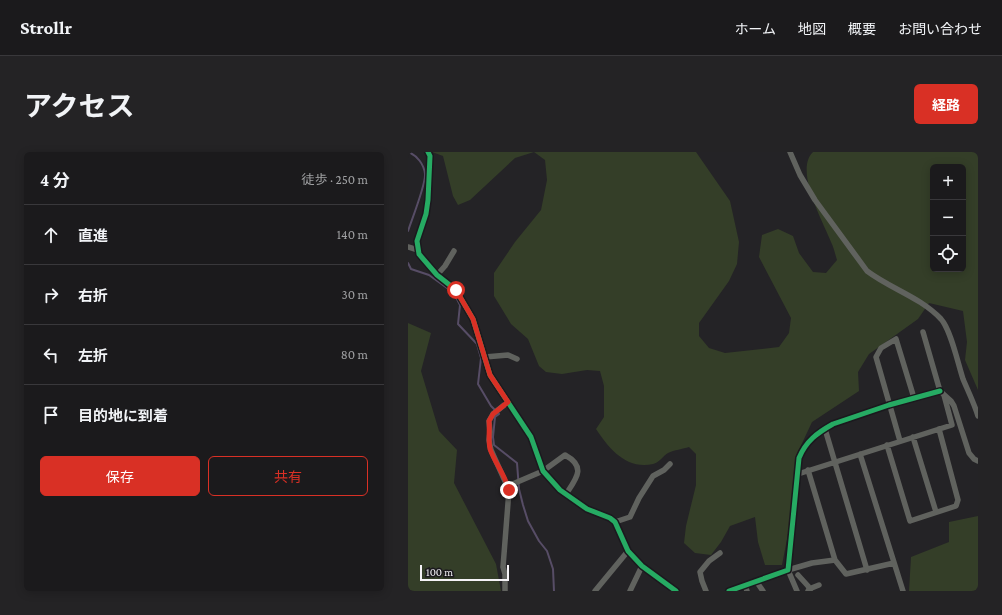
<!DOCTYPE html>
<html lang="ja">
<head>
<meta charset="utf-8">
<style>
  body { margin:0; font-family:"Crimson Pro","Noto Sans JP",serif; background:#242325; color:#f1f3f6 }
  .controls { position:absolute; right:12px; top:12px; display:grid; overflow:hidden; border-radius:6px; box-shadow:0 2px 10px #0003 }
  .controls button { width:36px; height:36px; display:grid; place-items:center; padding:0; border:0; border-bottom:1px solid #39383b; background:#1b1a1c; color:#f1f3f6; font:20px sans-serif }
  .scale { position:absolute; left:12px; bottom:10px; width:89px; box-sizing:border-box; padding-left:4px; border:2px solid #f5f3f7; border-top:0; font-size:11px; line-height:14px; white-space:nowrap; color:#f5f3f7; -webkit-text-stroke:3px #1b191e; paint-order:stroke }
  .stop { position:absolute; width:12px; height:12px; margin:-9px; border:3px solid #d93025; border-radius:50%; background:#fff }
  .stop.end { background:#d93025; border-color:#fff; box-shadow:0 1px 4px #0008 }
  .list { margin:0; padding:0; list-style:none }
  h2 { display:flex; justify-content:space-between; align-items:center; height:52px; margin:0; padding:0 16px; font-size:17px }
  h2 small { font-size:13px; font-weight:400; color:#a0a1a3 }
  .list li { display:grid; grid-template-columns:26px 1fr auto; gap:12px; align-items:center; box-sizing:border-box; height:60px; padding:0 16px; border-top:1px solid #39383b }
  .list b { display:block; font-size:15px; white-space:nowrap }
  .list em { font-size:13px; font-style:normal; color:#a0a1a3 }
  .actions { display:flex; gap:8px; padding:12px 16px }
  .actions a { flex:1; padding:9px 0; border:1px solid #d93025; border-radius:6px; text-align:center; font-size:14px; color:#d93025 }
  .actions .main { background:#d93025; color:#fff }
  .icon { flex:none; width:22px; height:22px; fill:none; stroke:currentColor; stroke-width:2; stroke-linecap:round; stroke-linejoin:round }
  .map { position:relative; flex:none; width:570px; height:439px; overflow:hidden; border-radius:6px }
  header { display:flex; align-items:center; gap:24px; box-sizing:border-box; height:56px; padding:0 20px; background:#1b1a1c; border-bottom:1px solid #39383b }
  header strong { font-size:19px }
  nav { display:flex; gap:22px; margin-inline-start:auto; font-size:14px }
  .intro { display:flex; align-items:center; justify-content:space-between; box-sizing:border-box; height:96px; padding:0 24px }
  h1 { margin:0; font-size:28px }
  .button { padding:10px 18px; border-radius:6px; background:#d93025; color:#fff; font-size:14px; font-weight:700 }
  main { display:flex; gap:24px; padding:0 24px }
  aside { flex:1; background:#1b1a1c; border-radius:6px; box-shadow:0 2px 10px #0003 }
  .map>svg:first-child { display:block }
  .green { fill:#343e28; fill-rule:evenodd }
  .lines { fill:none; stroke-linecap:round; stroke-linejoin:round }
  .stream { stroke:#574d66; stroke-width:2 }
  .street { stroke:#60625e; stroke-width:5.5 }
  .cycleway-casing { stroke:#1b191e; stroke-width:8 }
  .cycleway { stroke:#26ab63; stroke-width:5 }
  .route { stroke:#d93025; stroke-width:5 }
</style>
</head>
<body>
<header>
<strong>Strollr</strong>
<nav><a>ホーム</a><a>地図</a><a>概要</a><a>お問い合わせ</a></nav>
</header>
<div class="intro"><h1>アクセス</h1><a class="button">経路</a></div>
<main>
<aside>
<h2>4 分<small>徒歩 · 250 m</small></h2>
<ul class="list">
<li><svg class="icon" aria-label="ahead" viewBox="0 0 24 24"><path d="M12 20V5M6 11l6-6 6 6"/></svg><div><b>直進</b></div><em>140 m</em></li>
<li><svg class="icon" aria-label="right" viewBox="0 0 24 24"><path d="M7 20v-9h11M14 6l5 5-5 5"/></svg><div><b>右折</b></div><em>30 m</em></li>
<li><svg class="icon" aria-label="left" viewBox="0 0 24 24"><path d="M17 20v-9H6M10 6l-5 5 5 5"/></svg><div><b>左折</b></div><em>80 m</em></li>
<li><svg class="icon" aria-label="arrive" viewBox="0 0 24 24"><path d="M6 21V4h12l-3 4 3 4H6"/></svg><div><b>目的地に到着</b></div></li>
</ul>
<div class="actions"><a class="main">保存</a><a>共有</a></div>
</aside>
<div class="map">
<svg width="570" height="439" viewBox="0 0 570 439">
  <rect width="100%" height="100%" fill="#242326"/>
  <path class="green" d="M24,0H288L322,49L331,90L329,112L321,129L291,171V184L301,196L317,201L371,195L381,181L383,166L351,105L354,83L370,77L385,84L391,101L405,120L418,121L429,108C427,102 426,96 423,90C415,70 386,18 405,0H570V238L557,208L559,190L555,159L521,151L510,167L461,202L450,220L451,239L404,270L389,302L384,361L374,413H357L350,390L347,365L322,374L313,390L303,403L287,401L276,391L278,374L288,333V302L281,295C275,297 266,298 260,301C255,304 251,311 245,312C219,318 201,297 188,277L196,265V234L192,219L179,218L154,222L138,220L131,214L120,187L103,172L86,144V121L107,90L133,58L139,28L137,8L126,0L107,6L62,48L50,53L45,44L35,4ZM525,15H555V117H525Z
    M0,171L23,181L13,219L31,279L49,298L46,331L88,412L93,439H0Z
    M570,364V439H501L503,405L541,390V370Z"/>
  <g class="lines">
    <path class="stream" d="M0,79C4,67 18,32 17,22C16,12 9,4 1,0
      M0,111L3,117L21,123L46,141L52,153L50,172L69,192L73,206L70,232L83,254L91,262L87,265L85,285L86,293L109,311L111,337L115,353L120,369L131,389L139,399L145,417L146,439"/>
    <path class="street" d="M20,0L22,4L20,48L18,62L9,89L11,102L29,123L48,138L65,167L82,223L123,285L135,319L152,338L179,357L202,366L207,370L220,399L234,414L268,439
      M382,0L392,23L407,48L459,119C483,137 512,145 533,167C543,178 550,212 555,227C560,239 566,251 570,264
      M0,95L10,98
      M29,123L37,114L46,99
      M515,180L532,239L543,249L546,254L561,301L566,307L570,309
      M77,205L100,203L109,207
      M417,277L459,418
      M505,285L528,360
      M492,289L468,205L473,196L488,187L506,246
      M479,293L502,369L548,354L550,348L531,277
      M452,302L495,439
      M400,318L427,408L438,422L486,411
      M390,322L544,273L536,243
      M100,334L135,319L157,303C179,315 168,327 158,342
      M207,370L222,365L231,346L245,324L256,318L262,312
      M390,423L400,434L402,438L400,439
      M348,429L355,439
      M337,433L339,439
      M401,437L411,433
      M97,439V422L95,415L101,338L83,298L81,288L82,280L81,269L85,262L100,250
      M187,439L220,399
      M222,439L234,414
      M298,439L294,429L292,420L301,409L312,401
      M321,439L380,418L391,306C398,289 409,281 425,272L481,253L532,239
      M389,439L380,418L404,411L427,408"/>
    <defs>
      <path id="cycleway" d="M20,0L22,4L20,48L18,62L9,89L11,102L29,123L48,138L65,167L82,223L123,285L135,319L152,338L179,357L202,366L207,370L220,399L234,414L268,439
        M321,439L380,418L391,306C398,289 409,281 425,272L481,253L532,239"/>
    </defs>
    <use href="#cycleway" class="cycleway-casing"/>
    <use href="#cycleway" class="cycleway"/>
  </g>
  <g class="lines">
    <path class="route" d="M48,138L65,167L82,223L100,250L85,262L81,269C82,278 80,288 82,297C87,311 97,323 101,338"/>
  </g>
</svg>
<div class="controls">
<button>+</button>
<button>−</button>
<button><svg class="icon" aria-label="locate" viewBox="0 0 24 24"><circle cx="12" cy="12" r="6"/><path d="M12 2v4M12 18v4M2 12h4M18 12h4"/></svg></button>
</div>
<div class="scale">100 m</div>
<div class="stop" style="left:48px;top:138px"></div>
<div class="stop end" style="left:101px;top:338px"></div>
</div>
</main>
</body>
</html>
